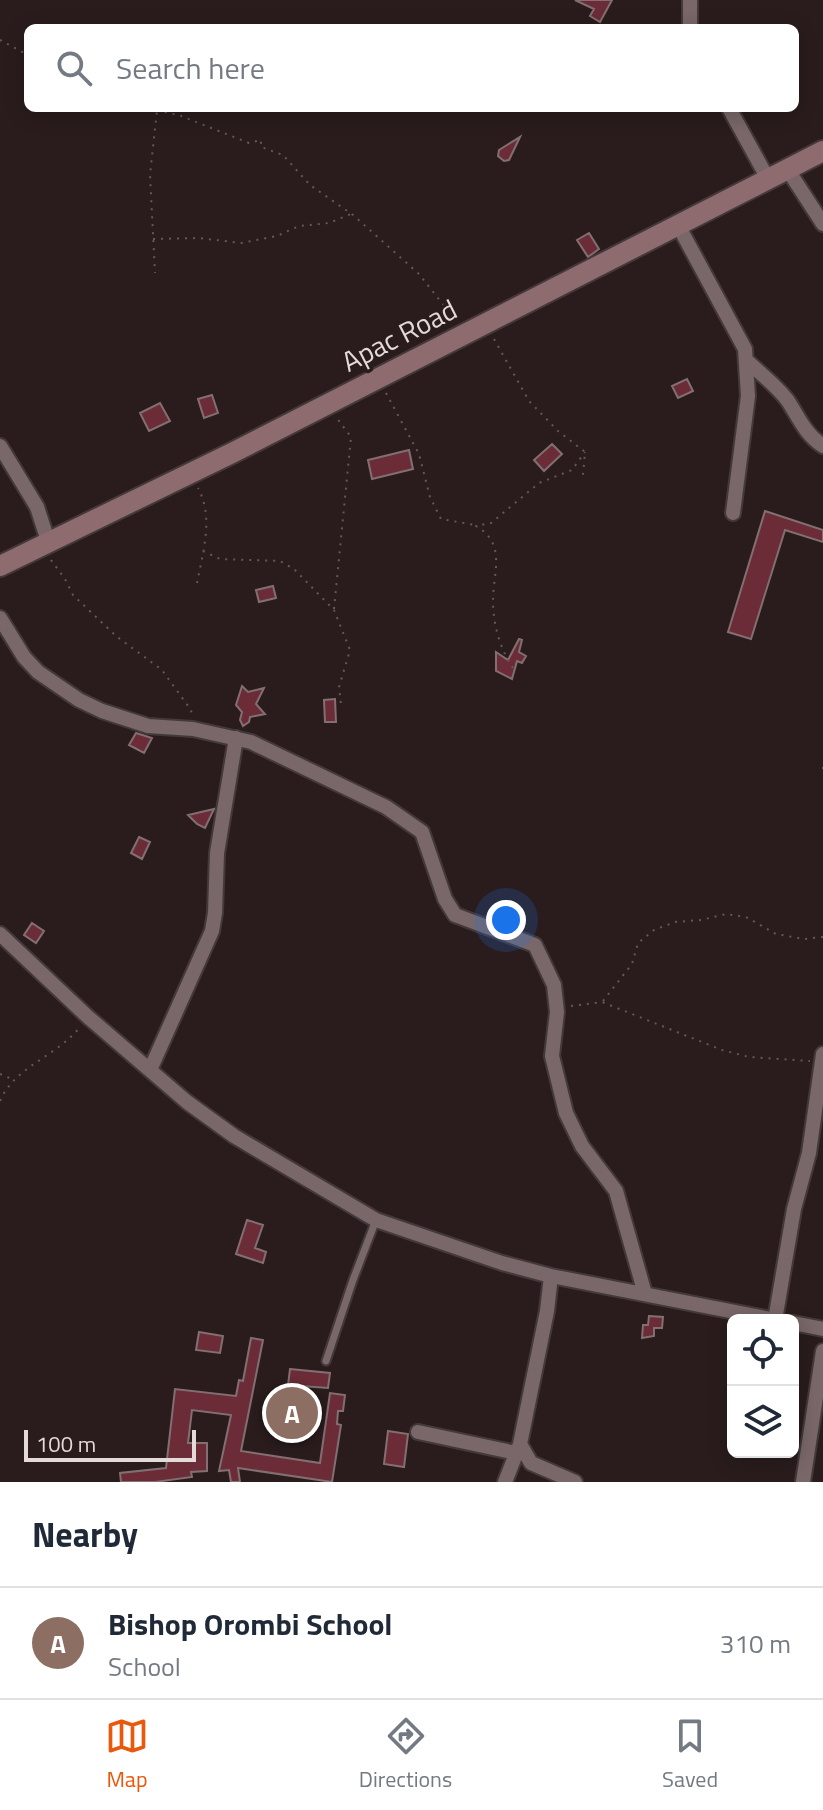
<!DOCTYPE html>
<html lang="en">
<head>
<meta charset="utf-8">
<style>
  body { margin:0; font-family:"Titillium Web",sans-serif; background:#f2f2f3; color:#1f2937 }
  .controls { position:absolute; right:24px; bottom:24px; display:grid; overflow:hidden; border-radius:12px; box-shadow:0 4px 20px #0003 }
  .controls button { width:72px; height:72px; display:grid; place-items:center; padding:0; border:0; border-bottom:2px solid #e0e1e3; background:#fff; color:#1f2937; font:40px sans-serif }
  .scale { position:absolute; left:24px; bottom:20px; width:172px; box-sizing:border-box; padding-left:8px; border:4px solid #e4dada; border-top:0; font-size:22px; line-height:28px; white-space:nowrap; color:#e4dada; -webkit-text-stroke:6px #2a1c1d; paint-order:stroke }
  .you { position:absolute; left:506px; top:920px; width:28px; height:28px; margin:-20px; border:6px solid #fff; border-radius:50%; background:#1a73e8; box-shadow:0 0 0 12px #1a73e833 }
  .badge { display:grid; place-items:center; width:52px; height:52px; border-radius:50%; background:#ea580c; color:#fff; font-size:26px; font-weight:700 }
  .pin { position:absolute; translate:-50% -50%; border:4px solid #fff; box-shadow:0 2px 8px #0006 }
  .list { margin:0; padding:0; list-style:none }
  h2 { display:flex; justify-content:space-between; align-items:center; height:104px; margin:0; padding:0 32px; font-size:34px }
  h2 small { font-size:26px; font-weight:400; color:#747a83 }
  .list li { display:grid; grid-template-columns:52px 1fr auto; gap:24px; align-items:center; box-sizing:border-box; height:112px; padding:0 32px; border-top:2px solid #e0e1e3 }
  .list b { display:block; font-size:30px; white-space:nowrap }
  .list p { margin:0; font-size:26px; white-space:nowrap; color:#747a83 }
  .list em { font-size:26px; font-style:normal; color:#747a83 }
  .icon { flex:none; width:44px; height:44px; fill:none; stroke:currentColor; stroke-width:2; stroke-linecap:round; stroke-linejoin:round }
  .map { position:relative; flex:none; width:823px; height:1482px; overflow:hidden }
  .search { position:absolute; background:#fff; box-shadow:0 4px 20px #0003; left:24px; right:24px; top:24px; height:88px; display:flex; align-items:center; gap:20px; box-sizing:border-box; padding:0 28px; border-radius:12px; color:#747a83; font-size:30px }
  .sheet { height:216px; background:#fff }
  nav { display:flex; justify-content:space-around; align-items:center; box-sizing:border-box; height:112px; border-top:2px solid #e0e1e3; background:#fff; font-size:22px; color:#747a83 }
  nav a { display:grid; justify-items:center; gap:4px }
  nav .on { color:#ea580c }
  .map>svg:first-child { display:block }
  .building { fill:#6b2c37; stroke:#816f71; stroke-width:2 }
  .lines { fill:none; stroke-linecap:round; stroke-linejoin:round }
  .lane-casing { stroke:#44393a; stroke-width:11 }
  .street-casing { stroke:#44393a; stroke-width:18 }
  .secondary-casing { stroke:#44393a; stroke-width:24 }
  .path { stroke:#655859; stroke-width:2; stroke-dasharray:2 6; stroke-linecap:butt }
  .lane { stroke:#796769; stroke-width:7 }
  .street { stroke:#796769; stroke-width:14 }
  .secondary { stroke:#8d6b6f; stroke-width:20 }
  .labels { text-anchor:middle; dominant-baseline:central; stroke-width:7; stroke-linejoin:round; paint-order:stroke }
  .street-label { font-size:28px; fill:#e4dada; stroke:#2a1c1d }
</style>
</head>
<body>
<div class="map">
<svg width="823" height="1482" viewBox="0 0 823 1482">
  <rect width="100%" height="100%" fill="#2a1c1d"/>
  <path class="building" d="M575,0H612L600,22L590,16L594,9Z
    M520,137L509,160L504,161L498,156L499,150Z
    M589,233L599,249L588,257L577,240Z
    M687,379L693,391L678,398L672,386Z
    M212,395L218,413L204,418L198,399Z
    M160,403L170,421L149,431L140,413Z
    M552,444L562,454L544,471L534,460Z
    M409,450L413,469L372,479L368,460Z
    M765,511L823,530V542L785,530L751,639L728,632Z
    M273,586L276,598L259,602L256,590Z
    M519,639L522,640L519,652L526,656L522,663L517,661L512,679L496,671V652L508,660Z
    M242,686L248,692L264,688L256,704L265,714L250,717L249,722L243,726L240,720L242,712L236,705Z
    M335,699L336,722H325L324,700Z
    M136,733L152,738L144,753L129,745Z
    M214,809L205,828L197,824L188,815Z
    M139,837L150,842L142,859L131,853Z
    M32,923L44,931L36,943L24,935Z
    M247,1220L263,1225L255,1248L266,1252L263,1263L236,1254Z
    M649,1316L663,1317L662,1328H654V1336L642,1338L643,1325H648Z
    M199,1332L223,1336L220,1353L196,1350Z
    M251,1338L263,1340L241,1451L320,1463L330,1393L345,1395L343,1411H338L337,1424L341,1425L332,1482L238,1468L240,1482H231L229,1470L219,1471L231,1415L192,1410L188,1443H207V1471L191,1472L192,1477L155,1482H121L120,1473L166,1468L175,1389L236,1396L239,1380L243,1381Z
    M290,1369L330,1373L328,1388L288,1385Z
    M388,1431L408,1434L404,1467L384,1464Z"/>
  <g class="lines">
    <defs>
      <path id="lane" d="M326,1361L353,1280L376,1220"/>
      <path id="street" d="M690,28V0
        M729,108L768,179
        M788,170L823,224
        M678,225L745,349L748,396L733,513
        M747,361C761,374 777,386 788,401C799,418 805,434 823,446
        M0,446L37,507L48,541
        M0,618L24,657L38,672L79,700L102,711L148,726L193,729L251,742L386,807L422,832L445,899L455,915L535,945L554,985L557,1012L552,1056L566,1113L582,1146L616,1191L645,1294
        M0,934L88,1017L187,1102L234,1136L376,1220L502,1263L551,1276L776,1320
        M150,1070L212,931L215,913L217,853L236,738
        M775,1320L794,1209L809,1153L823,1054
        M793,1323L823,1329
        M418,1432L516,1453
        M520,1444L531,1463L575,1482
        M505,1482L520,1444L547,1311L551,1276
        M803,1482L823,1351"/>
      <path id="secondary" d="M0,566L232,453L823,151"/>
    </defs>
    <use href="#lane" class="lane-casing"/>
    <use href="#street" class="street-casing"/>
    <use href="#secondary" class="secondary-casing"/>
    <path class="path" d="M0,40L28,55
      M152,108L157,110L150,175L155,273
      M157,110L181,116L249,143L261,140V147L283,155L310,185L353,215L419,274L449,312L459,318
      M153,239L199,238L241,243L277,236L299,226L329,223L351,214
      M494,339L529,401L558,431L585,452L583,475
      M386,393L419,454L430,497L441,519L475,525
      M203,551L220,559L280,561L294,569L334,610L350,650L339,687L341,705
      M51,560L65,579L73,595L116,636L162,670L191,710L192,716
      M197,583C203,552 214,517 198,488
      M334,609L351,437L336,417
      M513,668C500,649 493,624 493,601C493,572 507,544 476,526L491,523L539,483L572,470L585,452
      M822,768H823
      M603,1001L632,964L638,943L654,930L675,922L701,920L726,914L746,917L776,934L804,939L823,937
      M571,1006L602,1002L722,1050L749,1057L810,1061
      M0,1074L12,1079
      M0,1101C15,1066 56,1057 80,1027"/>
    <use href="#lane" class="lane"/>
    <use href="#street" class="street"/>
    <use href="#secondary" class="secondary"/>
  </g>
  <g class="labels">
    <g class="street-label">
      <text transform="translate(399 335) rotate(-27)">Apac Road</text>
    </g>
  </g>
</svg>
<div class="controls">
<button><svg class="icon" aria-label="locate" viewBox="0 0 24 24"><circle cx="12" cy="12" r="6"/><path d="M12 2v4M12 18v4M2 12h4M18 12h4"/></svg></button>
<button><svg class="icon" aria-label="layers" viewBox="0 0 24 24"><path d="M12 4l9 5-9 5-9-5zM3 14l9 5 9-5"/></svg></button>
</div>
<div class="scale">100 m</div>
<div class="you"></div>
<div class="pin badge" style="left:292px;top:1413px;background:#8d6e63">A</div>
<div class="search"><svg class="icon" aria-label="search" viewBox="0 0 24 24"><circle cx="10" cy="10" r="6"/><path d="M15 15l6 6"/></svg>Search here</div>
</div>
<section class="sheet">
<h2>Nearby<small></small></h2>
<ul class="list">
<li><span class="badge" style="background:#8d6e63">A</span><div><b>Bishop Orombi School</b><p>School</p></div><em>310 m</em></li>
</ul>
</section>
<nav>
<a class="on"><svg class="icon" aria-label="map" viewBox="0 0 24 24"><path d="M3 6l6-2 6 2 6-2v14l-6 2-6-2-6 2zM9 4v14M15 6v14"/></svg>Map</a>
<a><svg class="icon" aria-label="directions" viewBox="0 0 24 24"><path d="M12 3l9 9-9 9-9-9zM9 14v-3h6M13 9l2 2-2 2"/></svg>Directions</a>
<a><svg class="icon" aria-label="saved" viewBox="0 0 24 24"><path d="M7 4h10v16l-5-4-5 4z"/></svg>Saved</a>
</nav>
</body>
</html>
